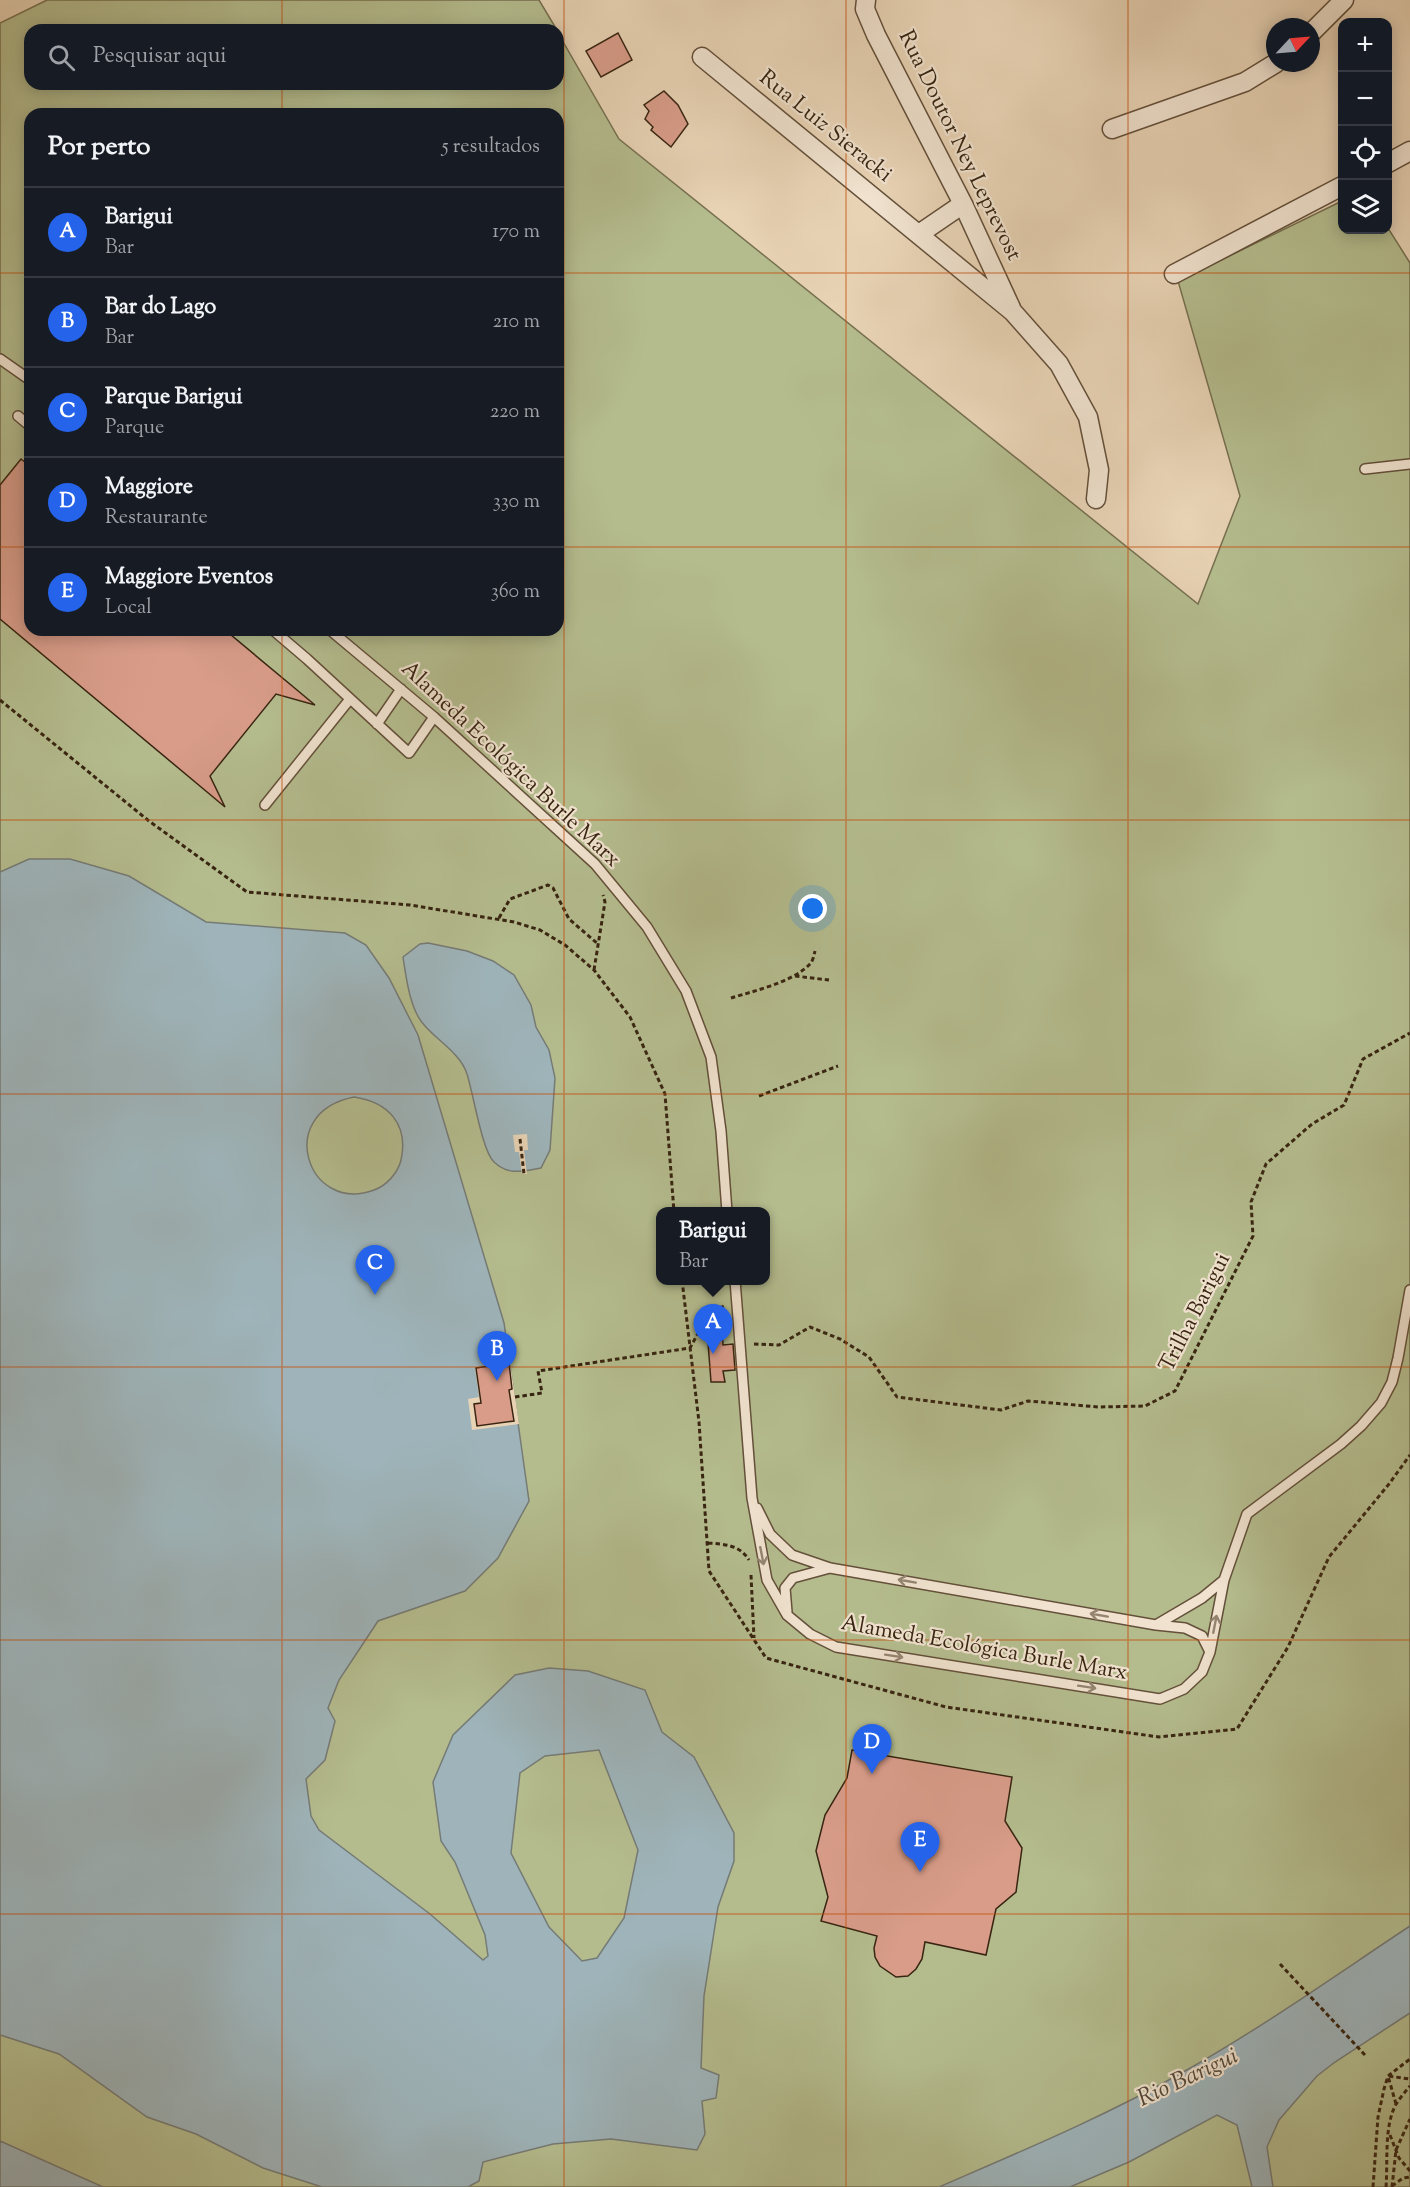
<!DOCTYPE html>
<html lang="pt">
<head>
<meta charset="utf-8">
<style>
  body { margin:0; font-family:"Sorts Mill Goudy",serif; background:#20242c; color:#f1f3f6 }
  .controls { position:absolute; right:18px; top:18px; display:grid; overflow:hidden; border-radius:12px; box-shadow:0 3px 15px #0003 }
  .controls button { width:54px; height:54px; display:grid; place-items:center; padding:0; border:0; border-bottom:2px solid #363941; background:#171b24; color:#f1f3f6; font:30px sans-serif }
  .compass { position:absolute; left:1266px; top:18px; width:54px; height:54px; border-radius:50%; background:#171b24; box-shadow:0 3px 15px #0003; rotate:64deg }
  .you { position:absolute; left:813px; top:909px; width:21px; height:21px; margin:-15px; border:4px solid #fff; border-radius:50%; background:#1a73e8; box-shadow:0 0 0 9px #1a73e833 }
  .badge { display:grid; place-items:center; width:39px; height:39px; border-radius:50%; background:#2563eb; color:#fff; font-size:20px; font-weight:700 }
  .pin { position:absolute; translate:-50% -50px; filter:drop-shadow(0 2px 3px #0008) }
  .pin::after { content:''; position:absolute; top:32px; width:21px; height:18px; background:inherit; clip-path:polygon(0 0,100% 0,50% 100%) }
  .popup { position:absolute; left:656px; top:1207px; width:114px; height:78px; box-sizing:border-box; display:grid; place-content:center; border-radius:12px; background:#171b24; filter:drop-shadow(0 2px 4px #0005); font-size:20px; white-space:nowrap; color:#9ea1a6 }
  .popup b { font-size:22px; color:#f1f3f6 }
  .popup::after { content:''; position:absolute; left:50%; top:100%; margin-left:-12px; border:12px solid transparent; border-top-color:#171b24 }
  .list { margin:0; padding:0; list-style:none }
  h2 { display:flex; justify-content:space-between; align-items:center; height:78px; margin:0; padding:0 24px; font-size:26px }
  h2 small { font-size:20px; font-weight:400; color:#9ea1a6 }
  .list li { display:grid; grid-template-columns:39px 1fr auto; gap:18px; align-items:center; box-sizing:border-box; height:90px; padding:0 24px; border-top:2px solid #363941 }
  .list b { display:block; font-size:22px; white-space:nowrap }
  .list p { margin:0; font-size:20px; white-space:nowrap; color:#9ea1a6 }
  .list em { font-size:20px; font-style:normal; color:#9ea1a6 }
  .icon { flex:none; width:33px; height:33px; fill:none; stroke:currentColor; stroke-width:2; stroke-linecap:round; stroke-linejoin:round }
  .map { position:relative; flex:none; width:1410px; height:2187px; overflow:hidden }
  .search { position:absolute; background:#171b24; box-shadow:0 3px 15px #0003; left:24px; top:24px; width:540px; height:66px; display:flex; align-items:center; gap:15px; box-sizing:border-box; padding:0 21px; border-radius:18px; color:#9ea1a6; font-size:22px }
  .panel { position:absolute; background:#171b24; box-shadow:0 3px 15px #0003; left:24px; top:108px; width:540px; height:528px; border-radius:18px }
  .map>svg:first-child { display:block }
  .green { fill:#b4bc8e; stroke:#767050; stroke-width:1.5; fill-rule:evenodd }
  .water { fill:#9eb4ba; stroke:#757b76; stroke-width:1.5; fill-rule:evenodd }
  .pier { fill:#e8d3b5 }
  .building { fill:#d89c89; stroke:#382511; stroke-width:1.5 }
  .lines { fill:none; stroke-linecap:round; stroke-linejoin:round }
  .service-casing { stroke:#64503a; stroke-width:12 }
  .minor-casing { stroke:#64503a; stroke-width:21 }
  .path { stroke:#382511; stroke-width:3; stroke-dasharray:4.5 3; stroke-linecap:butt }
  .service { stroke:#f0e2cf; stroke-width:9 }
  .minor { stroke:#f0e2cf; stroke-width:18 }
  .oneway { stroke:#948470 }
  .grid { fill:none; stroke:#c54f0d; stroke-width:1.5; stroke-opacity:0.55 }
  .labels { text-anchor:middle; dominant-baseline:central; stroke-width:4.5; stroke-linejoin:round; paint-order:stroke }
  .street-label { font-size:22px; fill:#382511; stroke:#f0e2cf }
  .water-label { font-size:24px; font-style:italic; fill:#52493b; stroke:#f0e2cf }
</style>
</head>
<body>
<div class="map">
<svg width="1410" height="2187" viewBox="0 0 1410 2187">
  <rect width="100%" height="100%" fill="#e8d3b5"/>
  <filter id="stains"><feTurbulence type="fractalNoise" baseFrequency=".00333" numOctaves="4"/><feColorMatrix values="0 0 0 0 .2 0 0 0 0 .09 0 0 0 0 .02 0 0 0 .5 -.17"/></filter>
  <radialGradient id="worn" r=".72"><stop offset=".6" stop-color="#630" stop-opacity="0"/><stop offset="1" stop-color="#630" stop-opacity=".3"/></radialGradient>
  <path class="green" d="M47,0H539L557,30H30V84H558V33L619,139L1198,604L1240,496L1178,281L1342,201V230H1388V228L1410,263V2187H0V23ZM30,114H558V630H30ZM660,1212H765V1280H660Z"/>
  <path class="water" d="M29,859H70L129,876L206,922L345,933L366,945L389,978L418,1035L504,1323L529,1501L498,1558L465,1591L378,1621L339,1680L328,1708L335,1721L325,1760L306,1779L311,1816L319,1830L430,1914L483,1960L488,1956L485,1935L455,1862L441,1841L433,1782L453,1735L515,1675L549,1668L588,1671L645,1690L662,1732L694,1757L734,1833V1861L718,1907L704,1996L701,2068L719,2075L716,2098L702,2101L705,2134L697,2150L611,2139L553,2144L483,2162L479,2181L468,2187H322L263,2168L196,2134L147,2117L59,2054L0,2035V872ZM354,1097C388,1102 409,1124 401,1160C398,1173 386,1186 374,1190C308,1215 273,1113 354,1097ZM599,1750L638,1850L624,1918L597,1958L582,1961L549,1927L511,1853L520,1773L545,1756Z
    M428,943L467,951L493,961L514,975L531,1005L536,1027L549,1050L555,1078L550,1150L541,1168C523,1171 509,1176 494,1162C482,1151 473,1092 467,1074C461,1054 438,1041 425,1026C410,1011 406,977 403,957L420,944Z
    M1410,1926V2013L1335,2062L1317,2076L1279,2120L1267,2147L1273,2187H1252L1237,2125L1217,2115L1129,2162L1070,2187H939C1022,2151 1106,2116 1185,2071C1263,2027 1336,1975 1410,1926Z
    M0,2141L103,2187H0Z"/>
  <path class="pier" d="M527,1134L528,1150H524L527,1174H522L519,1152H515L513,1135Z
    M510,1362L519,1424L472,1430L468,1399L479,1397L475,1367Z"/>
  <path class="building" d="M618,33L632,60L601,77L586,51Z
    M664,91L678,105L688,124L671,147L651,130L653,127L645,119L649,111L644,105Z
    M21,459L30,466V630H225L315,705L276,694L210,776L225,807L0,619V485Z
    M722,1328L723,1345L733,1344L735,1370L723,1371L725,1382H711L707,1329Z
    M509,1363L512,1389L509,1390L514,1421L477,1426L474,1404L481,1403L476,1368Z
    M852,1750L1012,1777L1005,1821L1022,1848L1016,1892L996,1909L986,1955L925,1942L922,1959L916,1969L908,1976L896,1977L880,1966L875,1957L874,1948L877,1936L821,1921L828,1897L816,1851L825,1815L847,1778Z"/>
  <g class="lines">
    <defs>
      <path id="service" d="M0,359L30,380
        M18,416L30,426
        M1365,469L1410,464
        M273,630L307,659L409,753L434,717
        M330,630L434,717L595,864L647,927L686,991L711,1057L721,1131L727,1212
        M377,724L401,689
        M265,805L350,699
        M735,1280L752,1498L767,1580L787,1615L810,1634L836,1647L1160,1699L1184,1689L1202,1672L1210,1652L1224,1580L1247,1514L1341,1444L1361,1426L1381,1403L1392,1382L1398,1358L1410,1290
        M757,1508L770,1534L792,1555L830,1568L1156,1625L1185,1628L1202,1636L1210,1652
        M787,1612L785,1588L793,1578L830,1568
        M1156,1625L1202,1598L1224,1580"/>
      <path id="minor" d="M866,0L865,9L876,35L963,204L1011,308
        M1311,33L1344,0
        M702,57L1013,312L1059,364L1088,417L1099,470L1096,499
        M1112,129L1245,82L1276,63
        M1388,163L1410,151
        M919,234L963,204
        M1174,274L1342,186"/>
    </defs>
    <use href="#service" class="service-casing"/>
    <use href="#minor" class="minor-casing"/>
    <path class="path" d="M0,700L149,821L247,892L410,905L514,922L540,930L565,945L594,970L630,1017L665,1094L674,1212
      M499,918L510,899L548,885L553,888L569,919L598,944
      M594,970L605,902L603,895
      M795,976L829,980
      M731,998C754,991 793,982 810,964C813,961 814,955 815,951
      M759,1096L838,1066
      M520,1139L524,1174
      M682,1280L699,1422L709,1571L766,1658L946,1707L1159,1737L1237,1729L1288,1647L1329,1557L1389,1484L1410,1455
      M754,1344L779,1345L810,1327L840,1339L869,1357L897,1397L1001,1410L1028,1401L1099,1407L1145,1406L1175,1391L1253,1236L1251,1202L1266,1164L1312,1124L1344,1105L1363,1059L1410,1033
      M515,1397L542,1393L538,1371L690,1348L709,1313L724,1306
      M708,1543C724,1544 740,1545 749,1560
      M751,1575L754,1638
      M1280,1964L1365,2055
      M1396,2104L1388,2076L1410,2079
      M1390,2135L1399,2158L1410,2171
      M1392,2186L1403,2178L1410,2177
      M1373,2187L1378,2117L1384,2089L1388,2076L1410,2059
      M1386,2187C1388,2161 1384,2129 1395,2106C1399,2099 1405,2092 1410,2086
      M1392,2187L1396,2150L1410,2119"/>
    <use href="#service" class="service"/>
    <use href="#minor" class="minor"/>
  </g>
  <defs><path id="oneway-shaft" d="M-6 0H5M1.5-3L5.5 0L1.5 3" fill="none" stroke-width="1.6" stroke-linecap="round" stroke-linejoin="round" transform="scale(1.5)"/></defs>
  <g class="oneway">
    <use href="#oneway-shaft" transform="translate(762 1556) rotate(79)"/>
    <use href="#oneway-shaft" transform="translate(907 1581) rotate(-170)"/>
    <use href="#oneway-shaft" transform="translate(1099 1615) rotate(-170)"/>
    <use href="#oneway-shaft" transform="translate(1215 1624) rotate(-79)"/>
    <use href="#oneway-shaft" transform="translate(894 1656) rotate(9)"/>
    <use href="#oneway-shaft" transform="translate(1087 1687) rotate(9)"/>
  </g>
  <path class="grid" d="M282,0V30M564,0V2187M846,0V2187M1128,0V2187M282,84V114M0,273H30M558,273H1410M0,547H30M558,547H1410M282,630V2187M0,820H1410M0,1094H1410M0,1367H1410M0,1640H1410M0,1914H1410"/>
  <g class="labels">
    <g class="street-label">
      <text transform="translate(825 127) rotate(39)">Rua Luiz Sieracki</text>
      <text transform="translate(959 146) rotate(64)">Rua Doutor Ney Leprevost</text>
      <text transform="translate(510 765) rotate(43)">Alameda Ecológica Burle Marx</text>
      <text transform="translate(1196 1313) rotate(-63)">Trilha Barigui</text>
      <text transform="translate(984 1649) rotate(10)">Alameda Ecológica Burle Marx</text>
    </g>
    <g class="water-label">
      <text transform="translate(1188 2078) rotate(-25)">Rio Barigui</text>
    </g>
  </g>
  <rect width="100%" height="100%" filter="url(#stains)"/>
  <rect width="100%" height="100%" fill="url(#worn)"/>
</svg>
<div class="controls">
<button>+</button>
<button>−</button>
<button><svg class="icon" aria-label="locate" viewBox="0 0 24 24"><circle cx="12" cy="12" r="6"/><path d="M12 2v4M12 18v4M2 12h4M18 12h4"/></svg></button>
<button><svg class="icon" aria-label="layers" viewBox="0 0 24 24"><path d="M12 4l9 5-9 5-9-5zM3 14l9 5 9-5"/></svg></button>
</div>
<svg class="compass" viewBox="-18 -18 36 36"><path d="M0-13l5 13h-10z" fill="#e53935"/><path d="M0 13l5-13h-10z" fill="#9ea1a6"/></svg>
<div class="you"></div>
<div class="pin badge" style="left:713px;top:1354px">A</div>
<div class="popup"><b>Barigui</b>Bar</div>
<div class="pin badge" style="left:497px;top:1381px">B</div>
<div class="pin badge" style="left:375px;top:1295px">C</div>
<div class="pin badge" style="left:872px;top:1774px">D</div>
<div class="pin badge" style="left:920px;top:1872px">E</div>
<div class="search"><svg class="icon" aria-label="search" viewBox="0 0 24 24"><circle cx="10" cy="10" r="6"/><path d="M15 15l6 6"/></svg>Pesquisar aqui</div>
<section class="panel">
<h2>Por perto<small>5 resultados</small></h2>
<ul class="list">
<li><span class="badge">A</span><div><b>Barigui</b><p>Bar</p></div><em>170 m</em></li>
<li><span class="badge">B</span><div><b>Bar do Lago</b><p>Bar</p></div><em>210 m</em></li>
<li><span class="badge">C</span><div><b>Parque Barigui</b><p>Parque</p></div><em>220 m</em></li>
<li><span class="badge">D</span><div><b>Maggiore</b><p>Restaurante</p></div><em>330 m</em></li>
<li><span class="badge">E</span><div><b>Maggiore Eventos</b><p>Local</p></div><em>360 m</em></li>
</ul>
</section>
</div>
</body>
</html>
